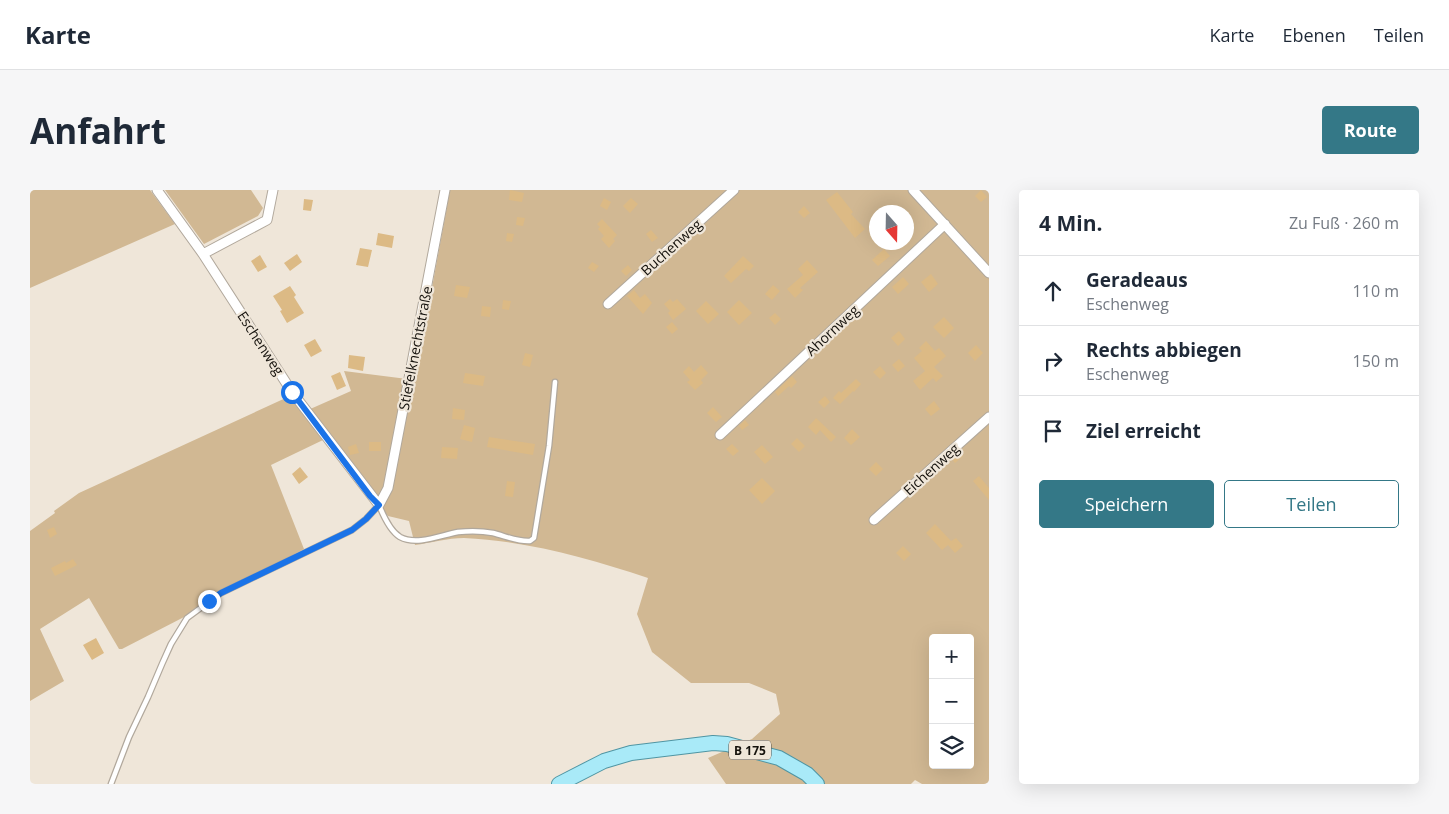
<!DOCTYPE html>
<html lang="de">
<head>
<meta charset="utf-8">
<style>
  body { margin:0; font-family:"Open Sans",sans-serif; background:#f6f6f7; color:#1f2937 }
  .controls { position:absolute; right:15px; bottom:15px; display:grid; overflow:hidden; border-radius:5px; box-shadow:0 5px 20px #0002 }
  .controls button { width:45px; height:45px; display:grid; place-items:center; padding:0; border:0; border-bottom:1px solid #e0e1e3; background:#fff; color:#1f2937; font:25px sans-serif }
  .compass { position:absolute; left:839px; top:15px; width:45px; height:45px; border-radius:50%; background:#fff; box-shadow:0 5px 20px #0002; rotate:160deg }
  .stop { position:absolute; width:15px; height:15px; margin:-11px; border:4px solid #1a73e8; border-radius:50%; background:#fff }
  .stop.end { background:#1a73e8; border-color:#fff; box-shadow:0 1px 5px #0008 }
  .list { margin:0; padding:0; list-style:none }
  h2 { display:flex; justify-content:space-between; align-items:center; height:65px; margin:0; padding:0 20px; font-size:21px }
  h2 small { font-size:16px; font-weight:400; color:#747a83 }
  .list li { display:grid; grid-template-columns:32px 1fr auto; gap:15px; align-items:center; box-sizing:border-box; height:70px; padding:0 20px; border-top:1px solid #e0e1e3 }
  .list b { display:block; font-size:19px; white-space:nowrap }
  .list p { margin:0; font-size:16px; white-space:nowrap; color:#747a83 }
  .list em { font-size:16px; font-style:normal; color:#747a83 }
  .actions { display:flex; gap:10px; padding:15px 20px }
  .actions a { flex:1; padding:11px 0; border:1px solid #347887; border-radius:5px; text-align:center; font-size:18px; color:#347887 }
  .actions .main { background:#347887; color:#fff }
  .icon { flex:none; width:28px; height:28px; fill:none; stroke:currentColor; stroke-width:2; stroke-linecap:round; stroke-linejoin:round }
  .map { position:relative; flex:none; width:959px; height:594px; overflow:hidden; border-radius:5px }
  header { display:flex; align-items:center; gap:30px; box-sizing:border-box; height:70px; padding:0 25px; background:#fff; border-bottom:1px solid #e0e1e3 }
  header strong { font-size:24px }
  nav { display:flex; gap:28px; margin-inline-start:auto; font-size:18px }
  .intro { display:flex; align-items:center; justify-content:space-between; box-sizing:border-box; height:120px; padding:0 30px }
  h1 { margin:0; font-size:35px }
  .button { padding:12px 22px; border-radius:5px; background:#347887; color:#fff; font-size:18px; font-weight:700 }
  main { display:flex; gap:30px; padding:0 30px }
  aside { flex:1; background:#fff; border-radius:5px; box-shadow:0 5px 20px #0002 }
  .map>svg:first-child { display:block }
  .green { fill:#d1b893; fill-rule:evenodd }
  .building { fill:#dcba85 }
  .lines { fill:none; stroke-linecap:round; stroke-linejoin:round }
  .service-casing { stroke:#b1a89c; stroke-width:7 }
  .minor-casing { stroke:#b1a89c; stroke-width:11 }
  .primary-casing { stroke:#5095a3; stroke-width:16 }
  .service { stroke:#fff; stroke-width:4.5 }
  .minor { stroke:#fff; stroke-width:9 }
  .primary { stroke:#a9eaf8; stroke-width:14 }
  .route { stroke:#1a73e8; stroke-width:6 }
  .labels { text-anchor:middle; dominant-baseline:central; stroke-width:4.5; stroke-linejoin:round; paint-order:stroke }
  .shield { fill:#efe6d9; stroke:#56514a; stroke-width:1 }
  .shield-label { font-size:12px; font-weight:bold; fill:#14110c }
  .street-label { font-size:14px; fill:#14110c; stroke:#efe6d9 }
</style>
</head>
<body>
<header>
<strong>Karte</strong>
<nav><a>Karte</a><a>Ebenen</a><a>Teilen</a></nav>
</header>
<div class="intro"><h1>Anfahrt</h1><a class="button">Route</a></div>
<main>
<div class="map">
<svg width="959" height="594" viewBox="0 0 959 594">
  <rect width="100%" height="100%" fill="#efe6d9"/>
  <path class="green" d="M0,0H120L145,34L0,98Z
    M135,0H221L233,18L228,26L174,54Z
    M420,0H959V594H892L885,590L881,594H696L678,568L722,549L750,524L746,504L719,493H661L622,462L607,424L618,388C558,368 497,351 434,348C418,348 400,353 385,355L379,331L358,326L278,220L321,201L314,181L385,190ZM846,22H876V52H846ZM903,448H940V575H903Z
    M260,206L293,250L241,275L274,359L221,387L195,398L175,410L156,426L92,459H89L59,408L10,439L34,491L0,511V341L25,323L24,321L49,303Z"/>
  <path class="building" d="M480,0L494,3L492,12L479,10Z
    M951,0L957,7L951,12L945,6Z
    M807,2L823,22L821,24L835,39L825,48L796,10Z
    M574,8L581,12L577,20L570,16Z
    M601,8L608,14L600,23L593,16Z
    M274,9L283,10L281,21L273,20Z
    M774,16L780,23L774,28L768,22Z
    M487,27L495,28L493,36L486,35Z
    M572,29L587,45L583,49L585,51L579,58L571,49L574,46L568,39L570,37L567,34Z
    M621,40L628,48L622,52L616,44Z
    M348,43L364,46L362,58L346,55Z
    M477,43L484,44L482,52L476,51Z
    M330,58L342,60L338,77L326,75Z
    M854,59L860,66L848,76L842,70Z
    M267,64L272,72L260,81L254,73Z
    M230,65L237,77L228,82L221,71Z
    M713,66L724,76L719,81L716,79L701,93L694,86Z
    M777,70L788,82L770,98L773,100L765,108L757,99L773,85L768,79Z
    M562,72L569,76L564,82L558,78Z
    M598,75L602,80L596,86L591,81Z
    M901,84L908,94L899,102L891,92Z
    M873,87L879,94L868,104L862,97Z
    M426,95L440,97L437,108L424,106Z
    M743,95L750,101L742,110L735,104Z
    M260,96L266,105L264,107L274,123L257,133L250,121L252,120L243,106Z
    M604,100L610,108L615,104L622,113L613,124L597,106Z
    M640,109L643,112L647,109L656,119L643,130L638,123L640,121L634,114Z
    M473,110L481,111L479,120L472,119Z
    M709,110L722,123L709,135L697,122Z
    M676,111L689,124L678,134L666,121Z
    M452,116L461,117L460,127L451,126Z
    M745,123L751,129L745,135L739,128Z
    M914,127L924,138L914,148L903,137Z
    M642,132L648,139L642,144L636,137Z
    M869,141L875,149L868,156L861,148Z
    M285,149L292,161L281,167L274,155Z
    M896,151L905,161L909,158L916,166L904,177L913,186L906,192L903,188L890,200L883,191L895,181L884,168L892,161L889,158Z
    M946,155L953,163L945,171L938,163Z
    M495,163L503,165L500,177L492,175Z
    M319,165L335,167L333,181L318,178Z
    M869,169L875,176L868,182L862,175Z
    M671,175L678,183L671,190L673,193L665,200L657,192L660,190L653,182L659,176L664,182Z
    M850,176L856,183L850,189L843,182Z
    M310,182L316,196L307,200L301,186Z
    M435,183L455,186L453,196L433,193Z
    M762,186L767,192L761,198L759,196L748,206L745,202Z
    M826,189L831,194L824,202L823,201L810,214L803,208L809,201L811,203Z
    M795,206L800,212L794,218L788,212Z
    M904,211L910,219L901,226L895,219Z
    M683,217L692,227L686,232L677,223Z
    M423,218L435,220L434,230L422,229Z
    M786,228L806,247L801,252L790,240L786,245L778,237Z
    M715,230L719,235L712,240L709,236Z
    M434,235L445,238L442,252L430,249Z
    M822,239L830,247L821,255L814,248Z
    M459,247L505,254L503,265L457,257Z
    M767,248L775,256L769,262L761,254Z
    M339,252H351V261H339Z
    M326,254L329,263L320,265L318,257Z
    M702,254L709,261L703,266L696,259Z
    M732,255L743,267L735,274L724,262Z
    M412,257L428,258L427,269L411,268Z
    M929,262L933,266L925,273L922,269Z
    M846,272L853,279L846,286L839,279Z
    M270,277L278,287L269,294L262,284Z
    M949,286L959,298V310L943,291Z
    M732,288L745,301L732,314L719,300Z
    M477,291L485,292L483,307L475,306Z
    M905,334L921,351L926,348L933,356L925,363L918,355L912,360L896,343Z
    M24,337L27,344L20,348L17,340Z
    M873,356L881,364L874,371L866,363Z
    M43,369L47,375L25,386L21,378L35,371L36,373Z
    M66,448L74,463L62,470L53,455Z"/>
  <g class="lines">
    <defs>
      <path id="service" d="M81,594L99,547L118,507L132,474L141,454L157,428L191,403L322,340L336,329L349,315C353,325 360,341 370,347C387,356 411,345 428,342C439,341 452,341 463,343C475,346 488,352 500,351L504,348L519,256L525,192"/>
      <path id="minor" d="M127,0L173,64L262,202L349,315L358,298L415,0
        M883,0L959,83
        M173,64L237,30L243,0
        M578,114L704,0
        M690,245L915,34
        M844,330L959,227"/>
      <path id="primary" d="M529,594L574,571L601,563L683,553L697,554L749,568L777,584L787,594"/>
    </defs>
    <use href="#service" class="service-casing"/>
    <use href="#minor" class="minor-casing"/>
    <use href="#primary" class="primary-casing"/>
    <use href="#service" class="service"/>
    <use href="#minor" class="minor"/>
    <use href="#primary" class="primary"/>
  </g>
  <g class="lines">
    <path class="route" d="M179,411L191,403L322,340L336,329L349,315L340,306L262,202"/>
  </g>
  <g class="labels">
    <rect class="shield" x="699" y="550.5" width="42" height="19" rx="4"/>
    <g class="shield-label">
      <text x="720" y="560">B 175</text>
    </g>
    <g class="street-label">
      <text transform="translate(641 57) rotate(-42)">Buchenweg</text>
      <text transform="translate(802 140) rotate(-43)">Ahornweg</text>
      <text transform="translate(231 153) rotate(57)">Eschenweg</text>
      <text transform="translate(385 158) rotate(-79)">Stiefelknechtstraße</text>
      <text transform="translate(901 279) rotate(-42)">Eichenweg</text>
    </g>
  </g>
</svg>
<div class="controls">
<button>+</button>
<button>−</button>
<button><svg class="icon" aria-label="layers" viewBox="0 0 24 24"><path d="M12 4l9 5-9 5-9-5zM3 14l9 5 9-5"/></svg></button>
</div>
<svg class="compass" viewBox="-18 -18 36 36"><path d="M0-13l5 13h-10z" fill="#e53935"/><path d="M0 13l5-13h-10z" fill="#747a83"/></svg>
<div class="stop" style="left:262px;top:202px"></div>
<div class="stop end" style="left:179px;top:411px"></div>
</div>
<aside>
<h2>4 Min.<small>Zu Fuß · 260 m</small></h2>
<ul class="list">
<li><svg class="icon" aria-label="ahead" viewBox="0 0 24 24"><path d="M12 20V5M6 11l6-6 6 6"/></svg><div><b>Geradeaus</b><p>Eschenweg</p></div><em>110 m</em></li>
<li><svg class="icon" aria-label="right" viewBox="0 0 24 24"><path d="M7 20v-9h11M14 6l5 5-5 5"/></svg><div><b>Rechts abbiegen</b><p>Eschenweg</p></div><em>150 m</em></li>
<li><svg class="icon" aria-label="arrive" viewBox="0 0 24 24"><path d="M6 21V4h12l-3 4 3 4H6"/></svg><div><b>Ziel erreicht</b></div></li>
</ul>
<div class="actions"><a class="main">Speichern</a><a>Teilen</a></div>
</aside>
</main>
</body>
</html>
